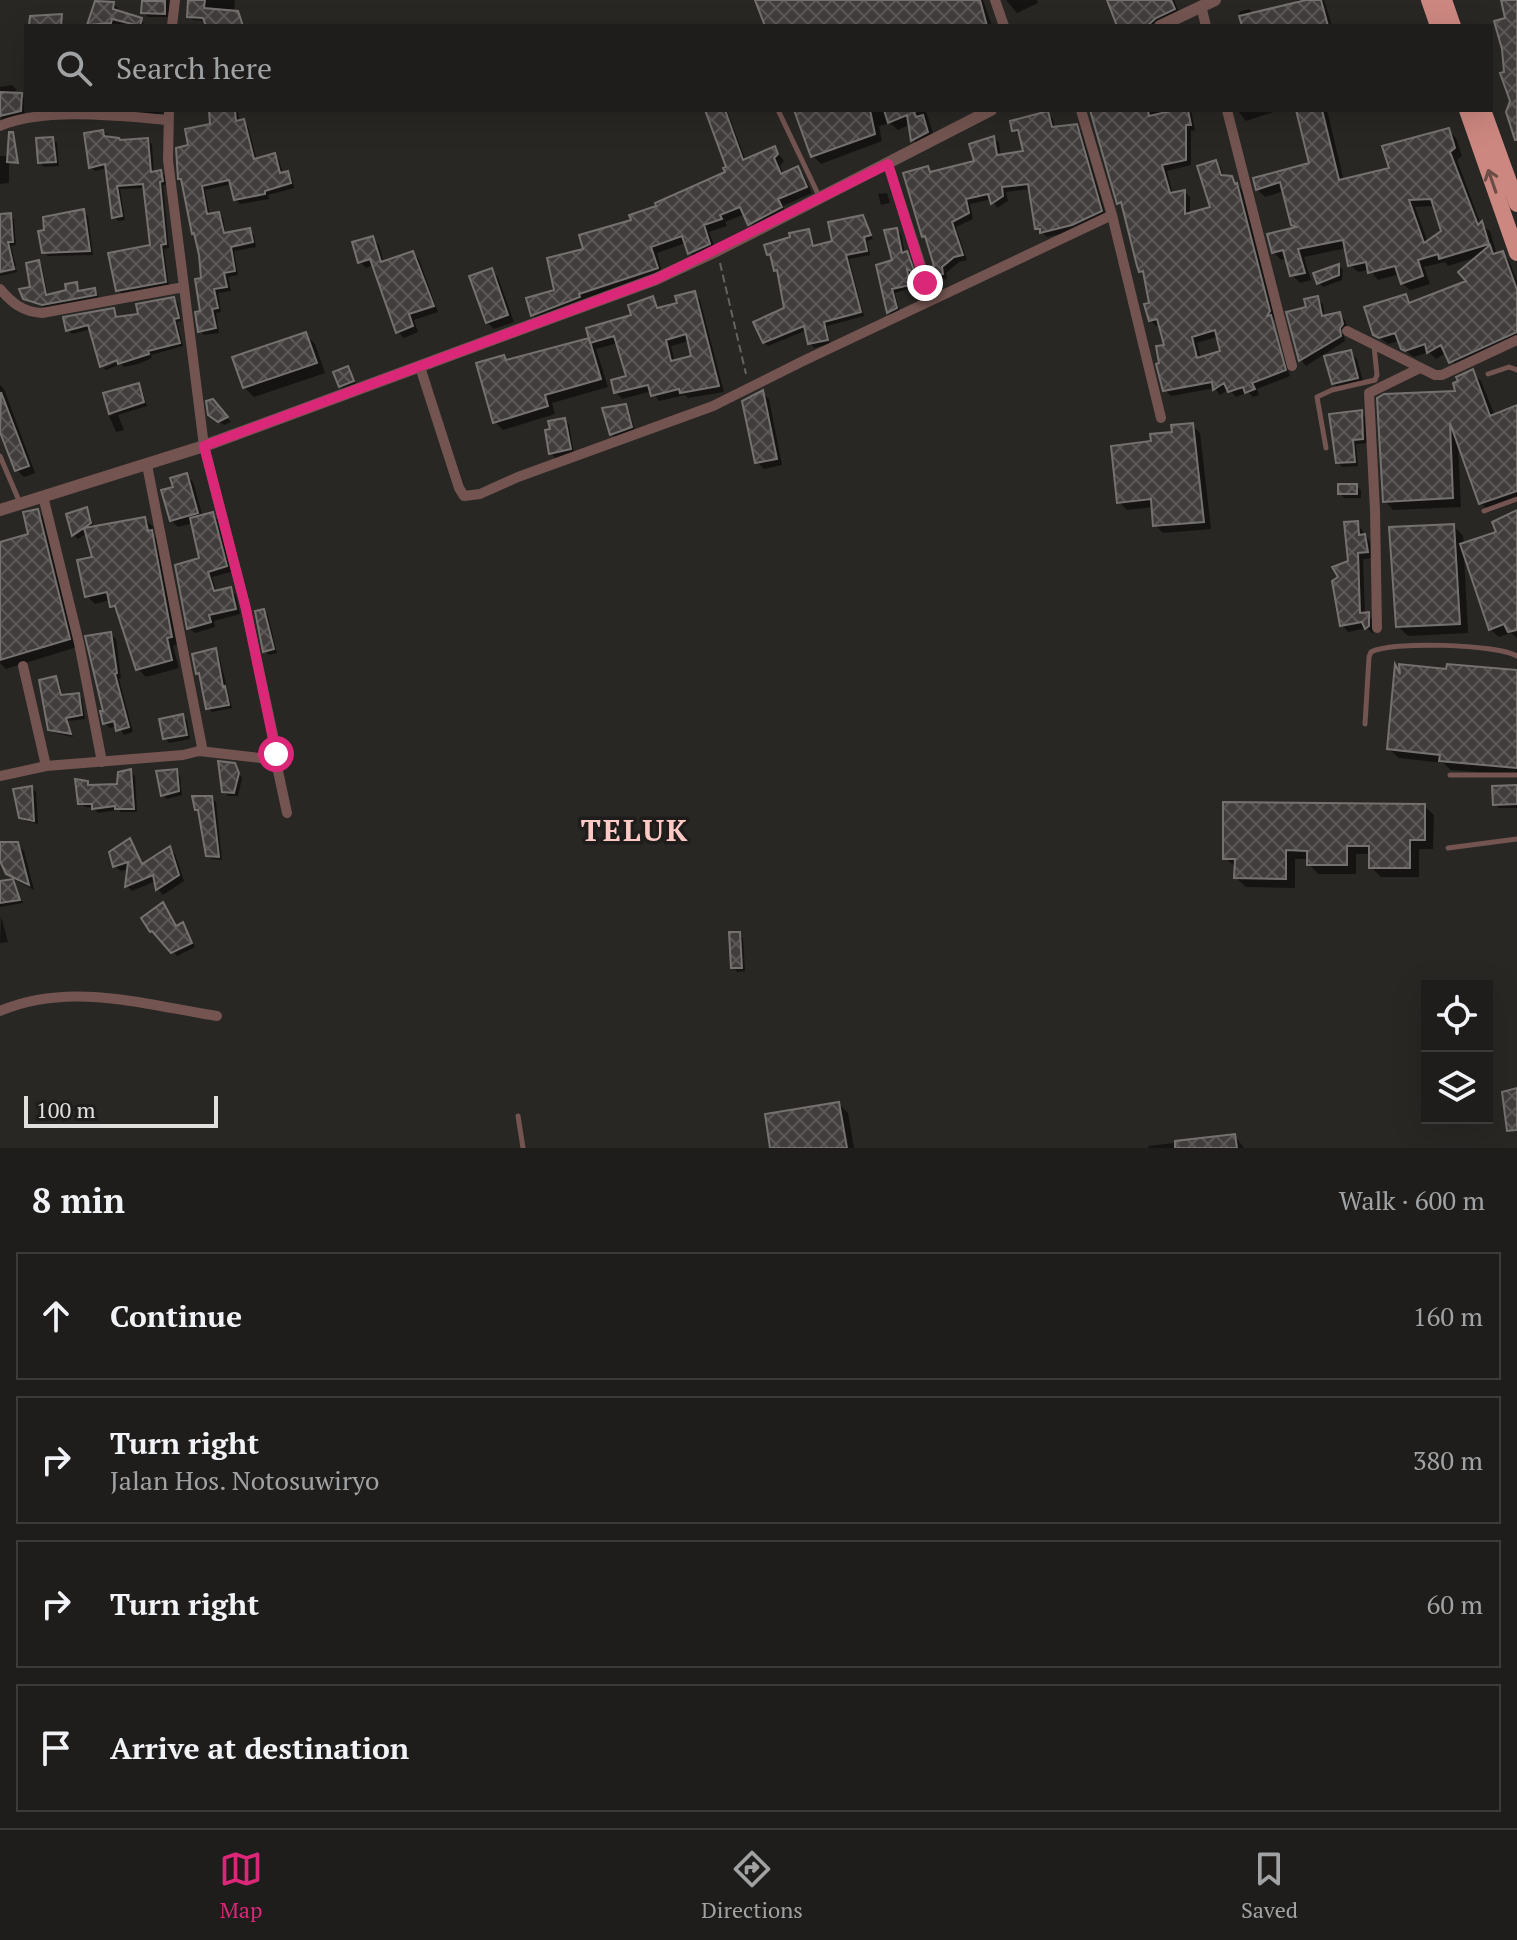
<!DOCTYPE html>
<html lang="en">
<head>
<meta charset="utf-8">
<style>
  body { margin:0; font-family:"PT Serif",serif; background:#262624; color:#f1f3f6 }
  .controls { position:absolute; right:24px; bottom:24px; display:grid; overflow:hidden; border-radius:0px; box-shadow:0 8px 32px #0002 }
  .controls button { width:72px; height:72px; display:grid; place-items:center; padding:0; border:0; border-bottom:2px solid #3c3b3a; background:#1e1d1b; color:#f1f3f6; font:40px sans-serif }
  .scale { position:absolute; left:24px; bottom:20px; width:194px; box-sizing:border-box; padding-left:8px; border:4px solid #e1e0de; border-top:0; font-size:22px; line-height:28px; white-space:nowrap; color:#e1e0de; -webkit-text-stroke:6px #1f1d1b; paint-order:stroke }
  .stop { position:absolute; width:24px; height:24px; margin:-18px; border:6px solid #db2777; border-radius:50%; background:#fff }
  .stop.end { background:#db2777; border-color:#fff; box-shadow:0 2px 8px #0008 }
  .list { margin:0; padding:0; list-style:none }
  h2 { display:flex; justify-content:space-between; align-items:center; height:104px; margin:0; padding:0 32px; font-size:34px }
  h2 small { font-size:26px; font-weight:400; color:#a1a2a3 }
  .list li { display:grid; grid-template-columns:52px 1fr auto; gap:24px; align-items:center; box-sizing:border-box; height:128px; margin:0 16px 16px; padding:0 16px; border:2px solid #3c3b3a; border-radius:0px }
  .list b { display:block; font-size:30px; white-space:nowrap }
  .list p { margin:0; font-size:26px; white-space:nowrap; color:#a1a2a3 }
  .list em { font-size:26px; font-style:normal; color:#a1a2a3 }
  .icon { flex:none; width:44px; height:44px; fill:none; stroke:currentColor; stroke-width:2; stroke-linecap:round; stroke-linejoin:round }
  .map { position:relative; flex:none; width:1517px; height:1148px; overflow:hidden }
  .search { position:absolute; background:#1e1d1b; box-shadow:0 8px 32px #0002; left:24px; right:24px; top:24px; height:88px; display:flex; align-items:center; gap:20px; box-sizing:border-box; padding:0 28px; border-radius:0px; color:#a1a2a3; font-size:30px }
  .sheet { height:680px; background:#1e1d1b }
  nav { display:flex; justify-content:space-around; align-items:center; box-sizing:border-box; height:112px; border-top:2px solid #3c3b3a; background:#1e1d1b; font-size:22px; color:#a1a2a3 }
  nav a { display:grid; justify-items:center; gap:4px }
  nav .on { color:#db2777 }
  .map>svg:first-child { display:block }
  .shadow { fill:#0007; fill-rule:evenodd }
  .building { fill:url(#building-cross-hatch); stroke:#75716f; stroke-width:2; fill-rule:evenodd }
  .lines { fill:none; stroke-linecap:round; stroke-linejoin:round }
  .path { stroke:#646360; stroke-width:2; stroke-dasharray:8 4; stroke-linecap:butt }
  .service { stroke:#735450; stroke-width:5 }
  .minor { stroke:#735450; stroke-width:10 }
  .tertiary { stroke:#735450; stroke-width:12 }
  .trunk { stroke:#cc8780; stroke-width:16 }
  .oneway { stroke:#6d4d48 }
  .route { stroke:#db2777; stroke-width:10 }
  .labels { text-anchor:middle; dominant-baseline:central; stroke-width:7; stroke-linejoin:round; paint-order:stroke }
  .district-label { font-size:30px; font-weight:bold; letter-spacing:2px; fill:#fec9c4; stroke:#1f1d1b }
</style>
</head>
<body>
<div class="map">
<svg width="1517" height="1148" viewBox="0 0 1517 1148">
  <defs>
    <pattern id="building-cross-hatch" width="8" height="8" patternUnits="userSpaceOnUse" patternTransform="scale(2)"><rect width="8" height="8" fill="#413d3c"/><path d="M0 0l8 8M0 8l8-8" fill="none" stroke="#5c5958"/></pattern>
  </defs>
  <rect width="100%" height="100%" fill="#282724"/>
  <path class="shadow" d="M147,0H171L169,17H148L143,12Z
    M190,0H235L234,13L244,23L240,26H208L206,21L193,20L189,16Z
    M757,0H983L992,26H767Z
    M1006,0H1037L1038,3L1017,13Z
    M1109,0H1174L1181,17L1165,26H1120Z
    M1297,0H1324L1332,26H1244L1239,12L1249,9L1254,14L1298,4Z
    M97,3L113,4L118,8L117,12L141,20L145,26H89Z
    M12,85L17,90L9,95H21L25,99V115L2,122L0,87Z
    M136,110H169L166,113L157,114L139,113Z
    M211,110H238L239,122L243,121L248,126L257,161L274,155L279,160L283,174L287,173L292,178L294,188L268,195L269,199L240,204L235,199L232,184L205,190L210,216L219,214L223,218L226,235L249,230L254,235L256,247L234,251L238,275L228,277L231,291L218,293L221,312L216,313L219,333L204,335L200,331L203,280L197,236L194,233L190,147L212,126Z
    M712,110H726L728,113L746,161L774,148L784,161L780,166L784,175L798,169L804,175L812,193L783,206L787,214L756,230L745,214L725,222L727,226L709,232L716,250L696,259L690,253L686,243L657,253L663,275L539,321L533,315L557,291L586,251L659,207L727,173L729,168Z
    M797,110H929L926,111L935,140L921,147L913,140L911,124L898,130L890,123L879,126L882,141L821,164L813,156Z
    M1093,110H1191L1195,130L1191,131V165L1167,171L1173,195L1185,192L1190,197V214L1212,208L1216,162L1221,168L1224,177L1231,178L1243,191L1275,318L1273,321L1290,376L1257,389L1259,395L1253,397L1248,392L1236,397L1229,389L1220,395L1215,388L1171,396L1165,390L1166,346L1161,325L1156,326L1150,320L1151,305L1146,276L1141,271L1124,208L1119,203ZM1219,336L1223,352L1201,359L1197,343Z
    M1237,110H1280L1246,121Z
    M1298,110H1327L1344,181L1391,169L1448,130L1456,138L1462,156L1457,160L1481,225L1490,231L1497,255L1502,253L1509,260L1517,281V341L1458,369L1447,352L1436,359L1429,352L1414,357L1402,348L1400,341L1388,344L1375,334L1406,296L1413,304L1470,282L1480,256L1448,266L1445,262L1424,267L1430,284L1410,290L1402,283L1400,274L1378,280L1370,270L1358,272L1350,265L1347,248L1304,257L1311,280L1300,283L1292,275L1287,258L1281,260L1273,252L1298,229L1293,224L1284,191L1265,197L1257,189L1311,165ZM1435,206L1444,232L1428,243L1415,207Z
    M1047,114L1053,119L1055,129L1076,126L1081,131L1106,216L1077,230L1047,237L1037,228L1030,189L1006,192L1008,201L997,208L992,199L970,204L973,219L956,227L967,260L959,262L946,273L947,279L940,280L934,275L936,267L929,242L924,236L928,168L933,173L977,163L994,138L999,143L1001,156L1025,153L1019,135L1014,130Z
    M103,132L121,142L148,140L152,144L154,173L161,172L165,176L166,185H163L169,248L164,249L169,286L122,294L118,290L152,246L145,188L120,189L125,220L118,221L114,217L107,168L95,171L91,167Z
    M12,134L19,164L9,163V183L0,184V156H6L9,159Z
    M53,139L57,143L59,166L44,167L40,163Z
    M887,193L890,203L881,205L878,194Z
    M84,212L88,216L93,255L48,256L44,252Z
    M10,215L14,219L16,245L11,246L16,266L0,270V216Z
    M862,217L873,239L867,241L870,255L849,259L864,316L827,326L830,344L814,348L810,343L807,330L768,346L764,342L786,309L780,273L769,254L808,231L812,235L815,247L834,242Z
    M896,230L901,234L905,254L911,258L917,275L910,272L913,288L895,293L900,312L892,316L888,312Z
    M373,239L379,245L384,263L413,253L419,259L438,312L414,320L418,332L404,338L398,332L374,265L366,268L360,262Z
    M39,262L42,266L48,296L68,292L76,284L80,292L95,290L99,298L47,308L26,301L22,296L32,288Z
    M1339,266L1343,270L1342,280L1323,287L1319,283Z
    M17,270V272L0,276V274Z
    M491,270L498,277L514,322L494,329L487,322Z
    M694,294L700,300L724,392L688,398L685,395L659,401L652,391L622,399L616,392L628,378L618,343L596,349L608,387L552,403L555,414L503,430L495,422L504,357L509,362L588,340L593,345L588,329L634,316L653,299L660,309L680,304ZM689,341L694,358L675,362L671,346Z
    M1317,298L1323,304L1325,318L1339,314L1345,320L1348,330L1344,334L1345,341L1306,366L1301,360L1289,313L1308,309Z
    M174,299L178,303L181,321L177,322L183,346L151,355L152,358L138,364L124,367L121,364L106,370L104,368L127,358L91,329L72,334L68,330L114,310L119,319L140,315Z
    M305,334L315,344L325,373L254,397L244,387Z
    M1350,352L1357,359L1364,385L1340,390L1333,383Z
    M347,368L357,385L345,390L340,386Z
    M1472,372L1481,381L1495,416L1517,408V502L1490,512L1481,503L1458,444L1461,507L1393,510L1385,501Z
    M0,385L4,389L35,473L24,477L17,470L0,426Z
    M139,385L142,389L147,406L118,415L124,430L116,432L109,416L113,415L111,412Z
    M762,393L769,399L782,465L764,469L757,462Z
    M217,405L231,422L224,425L215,419Z
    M625,406L629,410L635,431L616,438L612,434Z
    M1361,413L1365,417L1367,443L1356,444L1358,466L1342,467L1338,462Z
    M564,420L569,424L574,453L555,458L551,453L552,431Z
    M1192,425L1200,433L1211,529L1163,533L1155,525L1153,507L1127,510L1119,502L1153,443Z
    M186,475L193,482L203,517L212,515L218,520L231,572L212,577L217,593L230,590L236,595L240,614L214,621L215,627L195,633L189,628L202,559L193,523L178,527L171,520L175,488Z
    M1356,486L1361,490V498H1344L1340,493Z
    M86,509L90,514L94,528L145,519L153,527L154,536L159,540L179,644L173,646L179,668L146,677L138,669L120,614L111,606L110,600L95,604L87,596L94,559L87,533L78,539L74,535L68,515Z
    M37,511L45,519L77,647L6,669L0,663V544L30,536Z
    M1517,512V638L1511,633L1499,637L1490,629L1464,555L1468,633L1408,636L1398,626L1454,526L1463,536L1464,545L1499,533Z
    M1357,523L1371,543L1373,558L1363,559L1365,614L1374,620L1373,634L1367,628L1348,632L1342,625L1341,578L1350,562Z
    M264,611L268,615L277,653L269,655L265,651Z
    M110,634L116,639L121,678L119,679L133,732L124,735L118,726L110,728L105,723Z
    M215,651L219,655L232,708L212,712L208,708L202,677L198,673Z
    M1397,668L1402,673L1517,672V775L1451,770L1443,763L1399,758L1389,749Z
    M55,678L60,683L63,697L78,695L82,699L85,719L68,721L73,737L55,733L50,729Z
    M182,716L187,720L190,739L169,743L165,738Z
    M234,765L242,778L238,796H228L224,791Z
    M130,771L135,776L137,812H121L119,810L98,813L93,808L85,807L80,803L87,783L90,787L119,786Z
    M176,771L180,776L182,795L167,799L163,795Z
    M1517,787V808H1499L1495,804Z
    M32,788L36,792L38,824L25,821L21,817Z
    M212,798L216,802L222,860L212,859L208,855L200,813L197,809Z
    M1424,806L1434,815L1433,849H1419V877H1381L1371,867V854H1356V874H1318L1309,864V859H1295V888L1246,887L1236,878L1237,868L1225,858Z
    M129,840L144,865L170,849L175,854L184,881L163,895L158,889L156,881L132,891L127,886L129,869L121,871L115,866Z
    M0,844H17L24,851L34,890L15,880L8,873L0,856Z
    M14,885L23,903L0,907V892Z
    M163,905L177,928L182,925L186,929L195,947L177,956L158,934L156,935L151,931Z
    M1,916L8,942L0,943Z
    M739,934L743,938L745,971L737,972L733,967Z
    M839,1104L848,1113L854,1148H772Z
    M1235,1136L1244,1148H1149L1148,1146Z"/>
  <path class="building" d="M188,0H205L204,8L238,11L243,26H206L203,18L187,17Z
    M755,0H980L987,26H765Z
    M1107,0H1171L1175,9L1156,18L1147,26H1117Z
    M1306,0H1321L1328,26H1242L1239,16Z
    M1501,0H1517V140H1515L1506,112L1510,101L1500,73L1504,72L1502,49L1494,21L1505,18Z
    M95,1L114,2L113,9L142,18L140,26L112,19L111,23L87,25Z
    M142,1H165V14L141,13Z
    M62,14L61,26H29L30,16Z
    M0,92L22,93L21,111L0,116Z
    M209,110H235L236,121L244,119L254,159L275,153L280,173L288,171L291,183L265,191V194L234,200L229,180L202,186L207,214L219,212L224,233L250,228L253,242L231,247L235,271L224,273L227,287L214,289L218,308L212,309L216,328L198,332L195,312L200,311L195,279L201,278L199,255L194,233L192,234L181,179H178L176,148L188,145L185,129L210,124Z
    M705,110H725L743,160L775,146L778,154L774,158L781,174L798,166L807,187L778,199L782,207L748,225L740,207L720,215L722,219L704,225L710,244L688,254L682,236L651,247L658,268L579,294L580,297L531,316L526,298L554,290L547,258L583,249L579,235L631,220L629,215L656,206L655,203L725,172L723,168L726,167Z
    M794,110H870L875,134L811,157Z
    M884,110H919L914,112L916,117L923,115L928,132L911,141L907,115L888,123Z
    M1090,110H1148L1149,116L1175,110H1188L1191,125H1186V160L1162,165L1170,193L1185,190V214L1210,207L1197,166L1216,160L1221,175L1232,176L1235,184L1237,183L1270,311L1267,316L1271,315L1286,370L1252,383L1255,389L1245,393L1243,387L1228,392L1224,383L1213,390L1212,382L1163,391L1156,364L1159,363L1156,346L1164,345L1157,319L1149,321L1144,304L1149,303L1143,271L1139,272L1137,266L1121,202L1117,204ZM1215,330L1220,351L1197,358L1192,337Z
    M1296,110H1322L1339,180L1389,168L1382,146L1449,128L1455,148L1450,152L1478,225L1482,221L1489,244L1439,259L1438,254L1418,260L1423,276L1401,284L1395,266L1368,273L1366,262L1348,266L1343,240L1298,249L1305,273L1290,276L1283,250L1272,253L1267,234L1296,227L1291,225L1280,182L1256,190L1253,178L1309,163ZM1431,199L1441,231L1424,243L1409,200Z
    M1048,111L1052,127L1077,124L1102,211L1072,225L1040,233V229H1035L1028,184L1002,187L1003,196L991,204L988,194L966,199L969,213L952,222L963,255L954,257L942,267L943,274L933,276L930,267L934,266L925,236L922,237L903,173L928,166L930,172L974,161L969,144L994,136L997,155L1023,151L1018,130L1012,131L1010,121Z
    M103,130L104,136L119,138L120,140L148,138L151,172L161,170L163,181L160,182L166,244L161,245L166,282L116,291L108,253L150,245L143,184L117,186L122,216L112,218L105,164L89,168L84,133Z
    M9,132H13L18,163L7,162Z
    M53,137L56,162L38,163L36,138Z
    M84,209L90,251L42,253L38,231L44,230L43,217Z
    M11,213L13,242H8L14,269L0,272V214Z
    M863,215L871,235L864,237L867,251L846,255L861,312L824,322L828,340L808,344L804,326L763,343L753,322L784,308L777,270L774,271L770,254L767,255L764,245L790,237L789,233L809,229L813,246L832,241L828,222Z
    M897,228L902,253L907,251L915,273L907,269L910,285L892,289L897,308L887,313L876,265L892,260L884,230Z
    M373,236L381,262L413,251L434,306L409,314L413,326L396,333L370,259L358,263L352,242Z
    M1490,245L1493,254L1503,251L1517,290V332L1449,363L1441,345L1427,353L1425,344L1405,351L1401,349L1395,333L1379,338L1373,335L1364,307L1406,294L1409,303L1466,281L1458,272Z
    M39,260L46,295L66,290L65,284L77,282L78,291L95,288L96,295L42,305L23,299L19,289L30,287L26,263Z
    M1339,264V275L1317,284L1313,273Z
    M492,268L508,315L486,323L469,276Z
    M695,291L719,386L680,393L679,389L651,396L648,385L614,393L611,380L626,376L614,336L590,343L586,328L631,315L628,305L653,296L657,308L677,303L675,296ZM686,334L691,356L671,361L666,340Z
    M1318,296L1322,316L1340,312L1343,324L1340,328L1341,336L1299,361L1286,312L1306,307L1304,299Z
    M174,297L179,318L174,319L180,343L148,351L149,354L118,364L117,360L100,367L88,325L66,331L63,317L114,308L116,317L138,314L136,304Z
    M306,332L317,363L243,388L232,357Z
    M589,338L601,379L545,395L548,406L493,423L476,363L504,355L506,360Z
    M1351,350L1358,378L1332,384L1324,356Z
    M348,366L354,381L339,387L333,372Z
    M1473,369L1490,416L1517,405V491L1479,504L1450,423L1453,498L1383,502L1377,398L1384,394L1455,391L1453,383L1458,381L1456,377Z
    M139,383L144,402L109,414L103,393Z
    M763,390L777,459L755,463L742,401Z
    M1,392L29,466L15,471L0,432Z
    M213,399L228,417L218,422L208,415L206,401Z
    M626,404L632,427L610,435L602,408Z
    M1362,410L1363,439L1353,440L1355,462L1336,463L1329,414Z
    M565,418L571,449L549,454L545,430L550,429L548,421Z
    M1193,423L1204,522L1153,526L1151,499L1117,503L1111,446L1151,441L1150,434L1172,432L1171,425Z
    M187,473L198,513L170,521L161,490L173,487L170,478Z
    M1338,484H1357V494H1338Z
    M87,507L91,523L72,536L66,514Z
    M38,509L70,639L0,660V542L28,534L23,512Z
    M1517,510V630L1508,632L1504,624L1489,630L1460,544L1496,532L1492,522Z
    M213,512L227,566L208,572L214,591L231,587L236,609L209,615L211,622L187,629L175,565L199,558L190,518Z
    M145,517L148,531L152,530L172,637L167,638L172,660L136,670L115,606L110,607L107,592L85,597L77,560L92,557L84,528Z
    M1358,521L1359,535L1365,534L1368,552L1358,553L1360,613L1369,612V626L1365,629L1362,622L1340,626L1332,581L1338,577L1332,567L1348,561L1344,522Z
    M1454,524L1460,624L1396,627L1389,527Z
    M264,609L274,649L263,652L255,611Z
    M111,632L117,673L115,674L129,727L116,731L114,721L103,724L100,711H103L85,636Z
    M216,648L223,687L225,686L229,705L206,709L199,673L196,674L192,654Z
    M1395,664L1400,674L1399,664L1446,669L1447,664L1517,670V768L1439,761L1440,755L1387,749Z
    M56,676L61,695L79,693L82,715L66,718L71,734L48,730L39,680Z
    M183,714L187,735L163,739L159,719Z
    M218,761L235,763L239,773L234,793L222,792Z
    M131,769L134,809H115V806L92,809V804H78L75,779L88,781V785L117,784L118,772Z
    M177,769L179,791L161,796L156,771Z
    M1517,785V804L1493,805L1492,786Z
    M32,786L34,821L19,818L13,789Z
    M192,796H212L219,857L206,856L198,810H195Z
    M1223,802L1425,804V840H1410V868H1369V846H1347V865H1307V851L1286,850V879L1234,878L1235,859H1223Z
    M130,838L142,864L170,846L179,875L156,890L153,875L125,887L128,862L113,867L109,852Z
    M0,842H18L29,885L6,874L0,861Z
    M13,879L20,900L0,903V881Z
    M163,902L176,926L183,922L192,943L171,953L152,931L150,932L141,918Z
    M729,932H740L742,968H731Z
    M1517,1088V1130L1507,1131L1502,1092Z
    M839,1102L847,1148H770L765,1114Z
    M1235,1134L1237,1148H1175V1141Z"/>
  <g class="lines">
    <path class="path" d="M720,263L746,374"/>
    <path class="service" d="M778,110L819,196
      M1488,374L1509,367L1517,370
      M1326,448L1317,397L1332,390L1375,380L1377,375L1374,346
      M0,456L20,503
      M1484,511L1517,499
      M1365,724L1369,657L1371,652C1390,641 1497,644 1517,656
      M1450,775H1517
      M1448,848L1517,839
      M518,1116L523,1148"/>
    <path class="minor" d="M995,0L1004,26
      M1201,6L1206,26
      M172,26L175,0
      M169,110L168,160L204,446L246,609L276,749L275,757L269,759L199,751
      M1081,110L1112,215L1161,418
      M1227,110L1292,366
      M0,126C43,107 121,116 168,120
      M888,164L932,300
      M0,289C12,303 23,312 42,313L184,287
      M1347,331L1435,375H1442L1517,340
      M420,367L459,488L464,496L480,494L518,477L713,406L803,361L1112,215
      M43,496L79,643L102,762
      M1377,628L1375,510L1369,393L1420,368
      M23,666L46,766
      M275,757L287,813
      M0,776L46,766L183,755L199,751L202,747L147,465
      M0,1011C70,981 146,1005 217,1016"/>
    <path class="tertiary" d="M1160,26L1215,0
      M0,510L204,446L656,279L718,250L991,110"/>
    <path class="trunk" d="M1429,0L1438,26
      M1444,0L1453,26
      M1467,110L1517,253
      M1483,110L1517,204"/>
  </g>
  <defs><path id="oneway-shaft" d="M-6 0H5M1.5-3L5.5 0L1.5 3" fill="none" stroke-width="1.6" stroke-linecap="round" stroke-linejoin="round" transform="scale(2)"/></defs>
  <use class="oneway" href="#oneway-shaft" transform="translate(1492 181) rotate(-109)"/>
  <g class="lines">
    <path class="route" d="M276,754L246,609L204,446L656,279L888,164L925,283"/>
  </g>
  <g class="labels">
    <g class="district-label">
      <text x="635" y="830">TELUK</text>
    </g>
  </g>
</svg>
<div class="controls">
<button><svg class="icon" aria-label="locate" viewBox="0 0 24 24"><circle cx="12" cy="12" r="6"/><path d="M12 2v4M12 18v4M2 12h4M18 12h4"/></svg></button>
<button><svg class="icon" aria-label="layers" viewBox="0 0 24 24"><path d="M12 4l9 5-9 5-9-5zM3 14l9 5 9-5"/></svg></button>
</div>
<div class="scale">100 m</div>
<div class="stop" style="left:276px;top:754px"></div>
<div class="stop end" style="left:925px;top:283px"></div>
<div class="search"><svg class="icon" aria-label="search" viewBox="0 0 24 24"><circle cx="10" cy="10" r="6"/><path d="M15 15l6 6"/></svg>Search here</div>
</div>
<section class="sheet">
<h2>8 min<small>Walk · 600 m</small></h2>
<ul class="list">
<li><svg class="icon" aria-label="ahead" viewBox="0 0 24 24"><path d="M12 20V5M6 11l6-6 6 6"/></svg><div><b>Continue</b></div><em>160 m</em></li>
<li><svg class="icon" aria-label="right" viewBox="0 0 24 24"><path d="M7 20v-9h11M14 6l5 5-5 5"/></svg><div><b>Turn right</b><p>Jalan Hos. Notosuwiryo</p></div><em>380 m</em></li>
<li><svg class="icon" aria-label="right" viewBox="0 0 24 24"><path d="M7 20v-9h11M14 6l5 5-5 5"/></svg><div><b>Turn right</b></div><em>60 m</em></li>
<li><svg class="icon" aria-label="arrive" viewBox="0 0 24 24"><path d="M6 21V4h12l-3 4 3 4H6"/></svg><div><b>Arrive at destination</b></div></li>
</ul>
</section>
<nav>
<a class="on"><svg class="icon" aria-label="map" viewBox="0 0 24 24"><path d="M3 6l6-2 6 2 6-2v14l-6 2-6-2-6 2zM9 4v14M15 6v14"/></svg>Map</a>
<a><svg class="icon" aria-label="directions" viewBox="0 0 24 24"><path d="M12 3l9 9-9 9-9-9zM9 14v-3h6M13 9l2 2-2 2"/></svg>Directions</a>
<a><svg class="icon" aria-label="saved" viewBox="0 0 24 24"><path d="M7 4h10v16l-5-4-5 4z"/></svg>Saved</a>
</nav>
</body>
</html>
